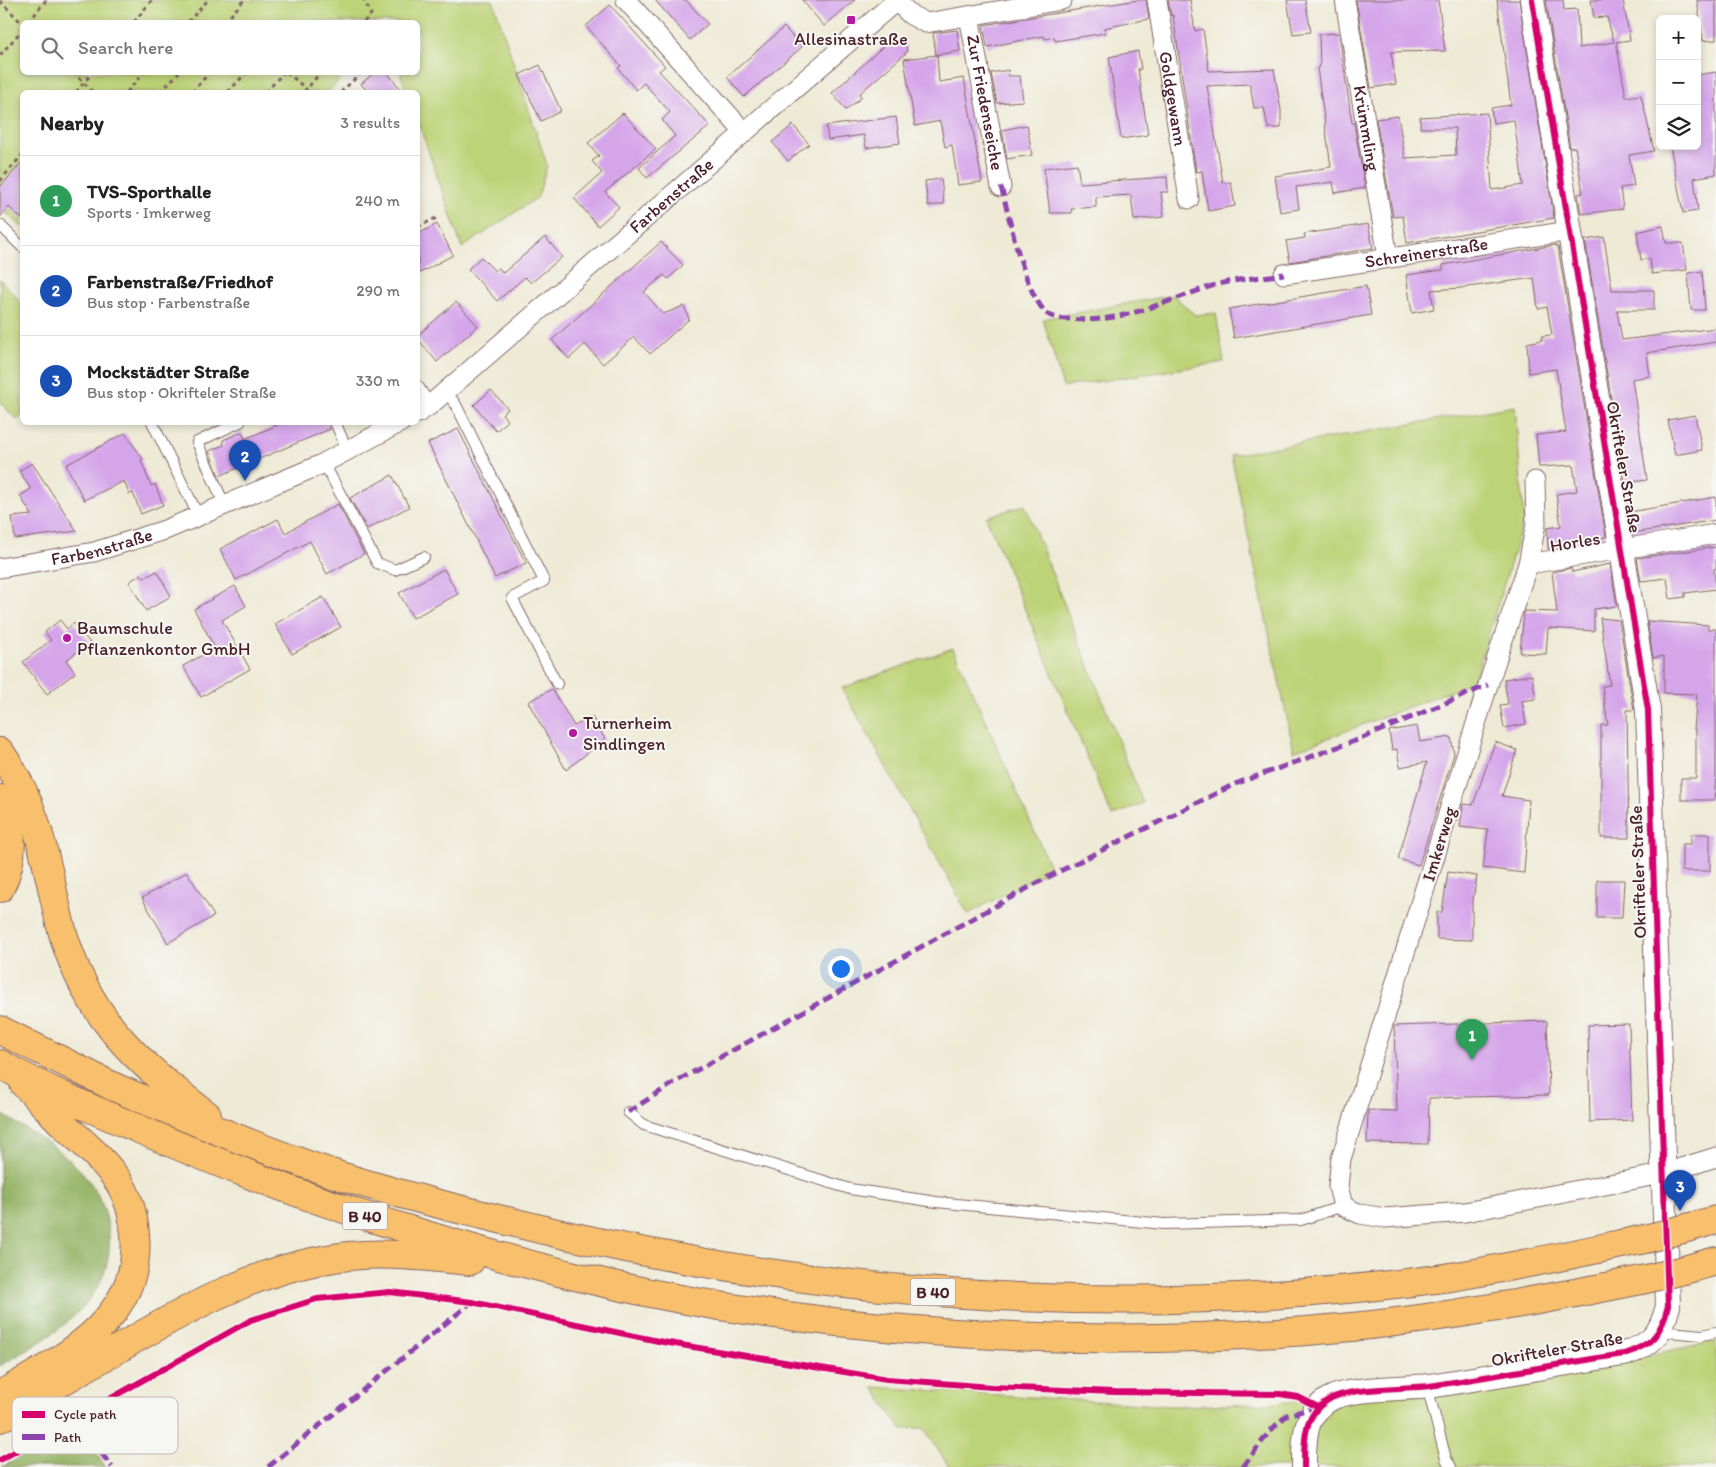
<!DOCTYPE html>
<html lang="en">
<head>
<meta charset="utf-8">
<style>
  body { margin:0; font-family:Itim,sans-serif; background:#f6f6f6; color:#222 }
  .controls { position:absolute; right:15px; top:15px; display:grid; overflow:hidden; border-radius:8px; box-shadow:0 2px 8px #0003 }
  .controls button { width:45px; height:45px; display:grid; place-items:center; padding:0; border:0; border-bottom:1px solid #e0e0e0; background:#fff; color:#222; font:25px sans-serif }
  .you { position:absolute; left:840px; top:968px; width:18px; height:18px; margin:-12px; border:4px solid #fff; border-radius:50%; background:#1a73e8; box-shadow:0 0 0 8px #1a73e833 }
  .badge { display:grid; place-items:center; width:32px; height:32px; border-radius:50%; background:#1a73e8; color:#fff; font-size:16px; font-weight:700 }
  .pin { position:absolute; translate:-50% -41px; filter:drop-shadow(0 1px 2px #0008) }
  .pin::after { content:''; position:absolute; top:26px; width:18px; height:15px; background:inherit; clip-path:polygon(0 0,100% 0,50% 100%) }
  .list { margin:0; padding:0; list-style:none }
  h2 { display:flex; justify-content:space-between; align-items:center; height:65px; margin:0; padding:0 20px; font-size:21px }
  h2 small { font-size:16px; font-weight:400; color:#767676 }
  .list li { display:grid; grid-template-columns:32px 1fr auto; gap:15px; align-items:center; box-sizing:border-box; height:90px; padding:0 20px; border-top:1px solid #e0e0e0 }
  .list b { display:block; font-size:19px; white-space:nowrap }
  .list p { margin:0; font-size:16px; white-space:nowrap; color:#767676 }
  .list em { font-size:16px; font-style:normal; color:#767676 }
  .icon { flex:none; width:28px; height:28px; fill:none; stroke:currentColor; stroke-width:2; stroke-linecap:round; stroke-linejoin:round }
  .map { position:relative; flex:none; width:1716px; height:1467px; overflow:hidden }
  .search { position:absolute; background:#fff; box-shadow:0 2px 8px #0003; left:20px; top:20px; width:400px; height:55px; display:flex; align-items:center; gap:12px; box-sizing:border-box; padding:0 18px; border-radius:8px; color:#767676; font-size:19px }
  .panel { position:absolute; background:#fff; box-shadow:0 2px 8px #0003; left:20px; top:90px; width:400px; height:335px; border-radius:8px }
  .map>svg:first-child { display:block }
  .green { fill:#bdd377; stroke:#847951 }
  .forest { fill:#96b568; stroke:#706a4a }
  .building { fill:#d5a5ea }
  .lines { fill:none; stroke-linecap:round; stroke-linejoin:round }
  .service-casing { stroke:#836666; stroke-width:12 }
  .minor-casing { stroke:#836666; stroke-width:21 }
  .tertiary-casing { stroke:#836666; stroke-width:26 }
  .trunk-casing { stroke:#836666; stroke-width:30 }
  .motorway-casing { stroke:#836666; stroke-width:30 }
  .path { stroke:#836666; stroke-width:3; stroke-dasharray:4 4; stroke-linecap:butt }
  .service { stroke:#fff; stroke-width:10 }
  .minor { stroke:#fff; stroke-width:19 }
  .tertiary { stroke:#fff; stroke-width:24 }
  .trunk { stroke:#f8bf6c; stroke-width:28 }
  .motorway { stroke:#f8bf6c; stroke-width:28 }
  .trunk-bridge-casing { stroke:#836666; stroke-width:30; stroke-linecap:butt }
  .trunk-bridge { stroke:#f8bf6c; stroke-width:28 }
  .quiet { stroke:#8e44ad; stroke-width:5; stroke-dasharray:10 5; stroke-linecap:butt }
  .cycleway-casing { stroke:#f6f6f2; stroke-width:9 }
  .cycleway { stroke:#d6006c; stroke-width:6 }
  .poi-dot { fill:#b5179e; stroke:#f6f6f2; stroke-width:2 }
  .labels { text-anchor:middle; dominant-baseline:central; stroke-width:4; stroke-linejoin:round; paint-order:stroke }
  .shield { fill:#f6f6f2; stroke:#7e6067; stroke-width:1 }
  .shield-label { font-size:16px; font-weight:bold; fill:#4a1f2b }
  .poi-label { font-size:18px; fill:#4a1f2b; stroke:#f6f6f2; text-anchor:start }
  .street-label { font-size:18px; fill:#4a1f2b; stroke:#f6f6f2 }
  .key { fill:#f6f6f2; stroke:#c2b6b6; stroke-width:1 }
  .key-label { font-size:14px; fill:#4a1f2b }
</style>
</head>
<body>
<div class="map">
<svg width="1716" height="1467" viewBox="0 0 1716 1467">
  <rect width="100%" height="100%" fill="#f6f6f2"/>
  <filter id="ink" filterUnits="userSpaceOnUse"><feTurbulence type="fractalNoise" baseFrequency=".02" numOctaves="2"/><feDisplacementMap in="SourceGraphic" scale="10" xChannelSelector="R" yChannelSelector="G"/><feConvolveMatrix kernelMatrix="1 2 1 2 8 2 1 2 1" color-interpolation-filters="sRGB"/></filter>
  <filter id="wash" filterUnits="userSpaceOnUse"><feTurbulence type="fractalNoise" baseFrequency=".0096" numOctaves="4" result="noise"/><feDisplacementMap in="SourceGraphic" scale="20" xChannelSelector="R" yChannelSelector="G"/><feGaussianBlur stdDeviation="1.12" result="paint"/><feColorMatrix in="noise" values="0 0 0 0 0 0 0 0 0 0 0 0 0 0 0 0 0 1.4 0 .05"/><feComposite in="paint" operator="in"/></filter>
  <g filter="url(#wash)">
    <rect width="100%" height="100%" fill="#eeead5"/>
    <path class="green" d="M0,0H493L547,165L538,197L462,248L418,121V92H407L400,73L418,72V22H22V72L347,73L328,92H22V227L0,207Z
      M0,279L22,304V416L18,420L0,403Z
      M1173,295L1195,315L1216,313L1224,362L1063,387L1043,319Z
      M1515,406L1524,519L1474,682L1294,751L1231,455Z
      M1025,505L1143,803L1112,816L986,517Z
      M953,648L1051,869L968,914L842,688Z
      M1716,1341V1467H949L924,1428L901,1429L873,1387L1172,1406L1260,1404L1509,1384Z"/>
    <path class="forest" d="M0,1113C27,1130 58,1146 80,1170C97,1188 107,1210 109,1234C115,1302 50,1337 0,1366Z
      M76,1427L106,1467H2Z"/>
    <g id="blocks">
      <path class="building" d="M655,0H686L708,24L690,40Z
        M802,0H855L824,26Z
        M1138,0H1146L1149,19L1104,28L1105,33L1055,41L1054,37L1045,39L1044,36L987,47L983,25Z
        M1168,0H1190L1195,31L1203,29L1209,71L1274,69L1281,110V128H1268L1264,108H1254L1250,84L1207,86L1223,183L1231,182L1235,206L1208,211L1202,171L1196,172L1173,15L1171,16Z
        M1287,0H1305L1311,32L1293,34Z
        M1356,0H1438L1445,51L1391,52L1396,84L1371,88Z
        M1497,0H1519L1554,218L1407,243L1403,216L1393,217L1376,119L1398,116L1405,158L1456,155L1455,128H1420V117L1487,113L1492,190L1523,185L1514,120L1493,123L1491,108L1511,105Z
        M1546,0H1563L1564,10L1577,9L1579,48L1614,42L1607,17L1594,18L1591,0H1623L1630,40L1616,42L1626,97L1641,95L1654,151L1629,155L1634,186L1620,188L1623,209L1581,214L1578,194L1583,193L1575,147L1570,148Z
        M1697,0H1716V40L1703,41Z
        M610,5L665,66L659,71L710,126L647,178L639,168L675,136L662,120L670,112L644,83L636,90L618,68L621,66L586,26Z
        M784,27L802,47L744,97L727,77Z
        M957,30L960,51L936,55L933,33Z
        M1339,33L1352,123H1354L1365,188L1335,193L1333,182L1296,187L1299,209L1280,212L1275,176L1331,167L1317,68L1320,67L1319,34Z
        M905,38L907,52L859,94L862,97L846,110L832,93L890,40Z
        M1138,51L1141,69H1138L1148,135L1121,139L1109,57Z
        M937,55L939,82L964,78L982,182L958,185L952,145L945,147L940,121L915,126L904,59Z
        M540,65L561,111L541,121L519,75Z
        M1008,70L1009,76H1020L1023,101L997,103L991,73Z
        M375,72H387L403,92H368L361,84Z
        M1716,72V174L1694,178L1698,211L1683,213L1670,146H1697V75Z
        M623,113L656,149L605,192L619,207L598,226L574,198L602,173L592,161L599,156L588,143Z
        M896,117L900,143L866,148L864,135L828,140L826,126Z
        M793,125L809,144L788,161L772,142Z
        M1027,125L1032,155L1007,159L1002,130Z
        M22,162V219L9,207L0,217V187Z
        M1077,164L1080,183L1167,177L1168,192H1161L1164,217L1134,220L1131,195L1096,197V207L1071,209L1072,213H1050L1044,168Z
        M941,179L944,204L928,206L925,181Z
        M437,224L453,255L418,274V234Z
        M1368,224L1373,248L1290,262L1286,241L1305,238L1304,234Z
        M1663,226L1666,243H1683L1687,270L1652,274L1650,259L1641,260L1637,232Z
        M545,237L562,257L531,283L525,277L497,301L468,269L481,257L495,271L499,268L503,273Z
        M1604,237L1612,290H1654V310H1617L1622,340L1716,328V342L1647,353L1650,376L1632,379L1647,480L1625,483L1585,240Z
        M661,242L683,265L668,279L664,275L644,292L663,314L684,306L689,319L650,354L634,337L603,364L585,344L569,359L552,340Z
        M1555,245L1558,247L1606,537L1568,543V546L1548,549L1547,528L1561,526L1556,494L1577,491L1573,465L1539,467L1536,435L1566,432L1556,369L1529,373L1527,343L1542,340V336L1552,335L1547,307L1538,309L1534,278L1461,288L1431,290L1434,309L1412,313L1406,275L1443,270V265Z
        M1702,271L1705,310H1691L1688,273Z
        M1366,286L1371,315L1234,338L1229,309Z
        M456,302L478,326L437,362L418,339V335Z
        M491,390L508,409L502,414L508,421L496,431L474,405Z
        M1695,415L1702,450L1675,455L1668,420Z
        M284,422H328L330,429L219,476L209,451L224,445L223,440L242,432L245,439Z
        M458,429L526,563L495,578L428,443Z
        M125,433L143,459L141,460L151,486L155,484L163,505L141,514L133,493L129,494L124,481L84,500L66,465Z
        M32,463L77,531L15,539L12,517L32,515L20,496L31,489L19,471Z
        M392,475L409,507L367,529L350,498Z
        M1716,497V520L1633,533L1630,512Z
        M338,504L364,554L327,574L310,541L236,580L220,549L278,519L285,533Z
        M1716,547V569H1714L1716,589L1685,593V597L1670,599L1667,578L1641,581L1637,558Z
        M1610,564L1617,606L1594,609V631L1548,628L1546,654L1520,653L1524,611L1557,612L1552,572L1571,568L1572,572Z
        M444,569L458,594L413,618L399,593Z
        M157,571L171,596L146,611L129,582L141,574L144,578Z
        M235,586L246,606L222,620L250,669L201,697L183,666L215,648L194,609Z
        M323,597L341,627L292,654L275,624Z
        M1600,618L1619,620L1634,710H1627L1629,838H1601V725H1608L1602,686L1610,685Z
        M60,620L67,629L74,623L90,643L66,660L75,673L47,694L23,662L51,640L45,632Z
        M1647,621L1708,625V629H1716V775L1714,800H1681V778H1696V730H1694L1697,694L1664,693V656L1653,658Z
        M1532,675L1536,699L1522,701L1526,724L1504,728L1500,705L1508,704L1504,679Z
        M552,689L574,726L592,717L605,739L566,770L528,702Z
        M1417,726L1420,742L1451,737L1454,754L1419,865L1398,859L1427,762L1400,767L1397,749L1392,750L1389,731Z
        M1495,742L1517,750L1502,796L1529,800L1524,873L1483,868L1488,830L1460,827L1463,804L1473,805Z
        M1691,834H1710V871H1682V844H1691Z
        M187,872L214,916L168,943L142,898Z
        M1448,872L1477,876L1472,906V940L1437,939V912H1442Z
        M1597,880H1624L1622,918H1597Z
        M1547,1021L1549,1095L1429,1098L1428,1144L1367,1143L1368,1110L1397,1111L1394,1026Z
        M1629,1024L1632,1120L1590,1122L1588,1025Z"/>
    </g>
  </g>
  <g filter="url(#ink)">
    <use href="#blocks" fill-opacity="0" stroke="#836666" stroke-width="1"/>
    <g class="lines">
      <defs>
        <path id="service" d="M0,225L22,247
          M418,386L430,405
          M446,391L456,405L544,581L512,598L557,684
          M152,422L199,517
          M335,422L348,452
          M324,463L377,563L395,570L424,557
          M225,506L197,442L240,422
          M628,1112L644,1125L850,1189L936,1202L1164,1224L1301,1220L1343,1206
          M1659,1331L1702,1335L1716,1332
          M1427,1386L1446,1459L1451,1467"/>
        <g id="minor">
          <path d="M626,0L744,132"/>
          <path id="s1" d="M1157,0L1189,199"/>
          <path id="s2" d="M1345,0L1388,257"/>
          <path d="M896,1L911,15L926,23L1062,0"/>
          <path id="s3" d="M969,16L1001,187"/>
          <path id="s4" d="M1284,274L1570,231"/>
          <path id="s5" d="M418,413L430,405L897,0"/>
          <path d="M1535,481L1536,524L1528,564L1488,685L1341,1159L1338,1186L1343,1206L1360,1214L1385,1218L1465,1212L1662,1174L1716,1157"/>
          <path d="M1528,564L1716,534"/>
          <path id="s6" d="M0,568L94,552L165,530L320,465L401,422"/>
        </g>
        <path id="tertiary" d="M1304,1467C1304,1441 1303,1415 1328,1400C1348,1387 1404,1389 1429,1386C1494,1376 1559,1364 1624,1354C1652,1345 1661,1334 1668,1306L1648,710L1532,0"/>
        <path id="trunk" d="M0,752C39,807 45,860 60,923C84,1015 134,1060 207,1115
          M0,1064C44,1089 92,1109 139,1129C217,1163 296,1194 378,1220C504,1260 634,1295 766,1313C960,1341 1157,1346 1352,1327C1451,1317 1548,1299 1646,1279
          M112,1086C184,1117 257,1148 331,1173C384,1190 437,1204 491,1217C801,1297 1125,1322 1444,1278C1511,1268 1578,1253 1645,1239
          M1683,1229L1716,1220
          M1684,1270L1716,1261
          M0,1395C61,1360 143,1319 135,1235C134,1216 128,1194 116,1178C102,1158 84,1144 66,1127C52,1113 38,1098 24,1084
          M0,1418C40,1394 81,1370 121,1347C193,1305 265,1265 349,1256C390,1252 430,1257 470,1261"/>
        <path id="motorway" d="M0,799C15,827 14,860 0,888
          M0,1030L112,1086"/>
      </defs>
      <use href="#service" class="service-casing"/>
      <use href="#minor" class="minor-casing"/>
      <use href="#tertiary" class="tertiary-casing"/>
      <use href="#trunk" class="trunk-casing"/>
      <use href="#motorway" class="motorway-casing"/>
      <path class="path" d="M0,1L22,23
        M29,22L46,0
        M134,22L152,0
        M188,22L208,0
        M225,22L244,0
        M364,22L371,14L364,0
        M0,55L22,30
        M73,72L93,92
        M287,72L307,90
        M76,92L93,72
        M127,92L144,72
        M161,92L179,72
        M192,92L210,72
        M228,92L247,72
        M266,92L284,72
        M304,92L321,72
        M341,92L362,72
        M0,181L22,155
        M418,227L436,218"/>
      <use href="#service" class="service"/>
      <use href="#minor" class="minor"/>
      <use href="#tertiary" class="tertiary"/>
      <use href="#trunk" class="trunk"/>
      <use href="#motorway" class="motorway"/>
      <defs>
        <path id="trunk-bridge" d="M1645,1239L1683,1229
          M1646,1279L1684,1270"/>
      </defs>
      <use href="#trunk-bridge" class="trunk-bridge-casing"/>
      <use href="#trunk-bridge" class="trunk-bridge"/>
      <path class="quiet" d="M1001,187C1011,222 1022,285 1045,312C1051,318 1062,319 1070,319C1120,324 1163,302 1209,287C1232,279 1260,278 1284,274
        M628,1112L677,1081L1048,877L1235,784L1360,739L1488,685
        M74,1418L112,1467
        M268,1467L472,1302
        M1243,1467L1269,1432L1287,1415L1318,1407"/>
      <defs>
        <path id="cycleway" d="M0,1460L251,1320L317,1299L390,1292L472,1302L663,1342L887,1379L992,1387L1115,1392L1280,1394L1298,1397L1318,1407
          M1304,1467C1304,1441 1303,1415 1328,1400C1348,1387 1404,1389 1429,1386C1494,1376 1559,1364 1624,1354C1652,1345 1661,1334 1668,1306L1648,710L1532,0"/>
      </defs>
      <use href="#cycleway" class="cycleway-casing"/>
      <use href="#cycleway" class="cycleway"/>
    </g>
  </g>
  <g class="poi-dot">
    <rect x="846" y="15" width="10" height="10" rx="2.5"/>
    <circle cx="67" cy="638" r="5"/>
    <circle cx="573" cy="733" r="5"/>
  </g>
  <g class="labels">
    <g class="shield">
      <rect x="342.5" y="1202.5" width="45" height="27" rx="4"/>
      <rect x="910.5" y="1278.5" width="45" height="27" rx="4"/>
    </g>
    <g class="shield-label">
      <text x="365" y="1216">B 40</text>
      <text x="933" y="1292">B 40</text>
    </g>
    <g class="poi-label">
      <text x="851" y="39" text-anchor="middle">Allesinastraße</text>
      <text x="77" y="628">Baumschule<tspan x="77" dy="21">Pflanzenkontor GmbH</tspan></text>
      <text x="583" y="723">Turnerheim<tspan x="583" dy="21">Sindlingen</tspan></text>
    </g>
    <g class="street-label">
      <text stroke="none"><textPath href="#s1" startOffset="100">Goldgewann</textPath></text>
      <text stroke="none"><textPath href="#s3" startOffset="88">Zur Friedenseiche</textPath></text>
      <text stroke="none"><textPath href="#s2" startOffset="130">Krümmling</textPath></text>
      <text stroke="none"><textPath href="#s5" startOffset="334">Farbenstraße</textPath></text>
      <text stroke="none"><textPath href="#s4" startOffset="144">Schreinerstraße</textPath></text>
      <text transform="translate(1624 467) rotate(80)">Okrifteler Straße</text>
      <text transform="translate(1575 542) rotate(-9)">Horles</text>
      <text stroke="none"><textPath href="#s6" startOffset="104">Farbenstraße</textPath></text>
      <text transform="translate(1439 844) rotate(-73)">Imkerweg</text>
      <text transform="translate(1638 872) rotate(-92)">Okrifteler Straße</text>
      <text transform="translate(1557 1349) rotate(-10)">Okrifteler Straße</text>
    </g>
  </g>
  <rect x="12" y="1397" width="166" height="57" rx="8" class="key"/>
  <rect x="22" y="1411" width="23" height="7" fill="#d6006c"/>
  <rect x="22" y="1434" width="23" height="6" fill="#8e44ad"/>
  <g class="key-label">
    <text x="54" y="1419">Cycle path</text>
    <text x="54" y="1442">Path</text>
  </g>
</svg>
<div class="controls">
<button>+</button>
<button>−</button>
<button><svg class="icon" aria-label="layers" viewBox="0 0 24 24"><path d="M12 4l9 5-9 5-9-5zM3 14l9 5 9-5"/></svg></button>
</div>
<div class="you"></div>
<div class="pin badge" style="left:1472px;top:1060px;background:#2e9e5b">1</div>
<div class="pin badge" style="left:245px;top:481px;background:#1a4fb4">2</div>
<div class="pin badge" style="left:1680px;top:1211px;background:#1a4fb4">3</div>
<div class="search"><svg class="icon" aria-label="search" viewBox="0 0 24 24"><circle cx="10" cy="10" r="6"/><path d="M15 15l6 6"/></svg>Search here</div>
<section class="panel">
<h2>Nearby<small>3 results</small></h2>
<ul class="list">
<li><span class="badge" style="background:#2e9e5b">1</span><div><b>TVS-Sporthalle</b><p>Sports · Imkerweg</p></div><em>240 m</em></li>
<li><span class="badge" style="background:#1a4fb4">2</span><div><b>Farbenstraße/Friedhof</b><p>Bus stop · Farbenstraße</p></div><em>290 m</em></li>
<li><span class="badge" style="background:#1a4fb4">3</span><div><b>Mockstädter Straße</b><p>Bus stop · Okrifteler Straße</p></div><em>330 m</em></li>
</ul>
</section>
</div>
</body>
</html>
